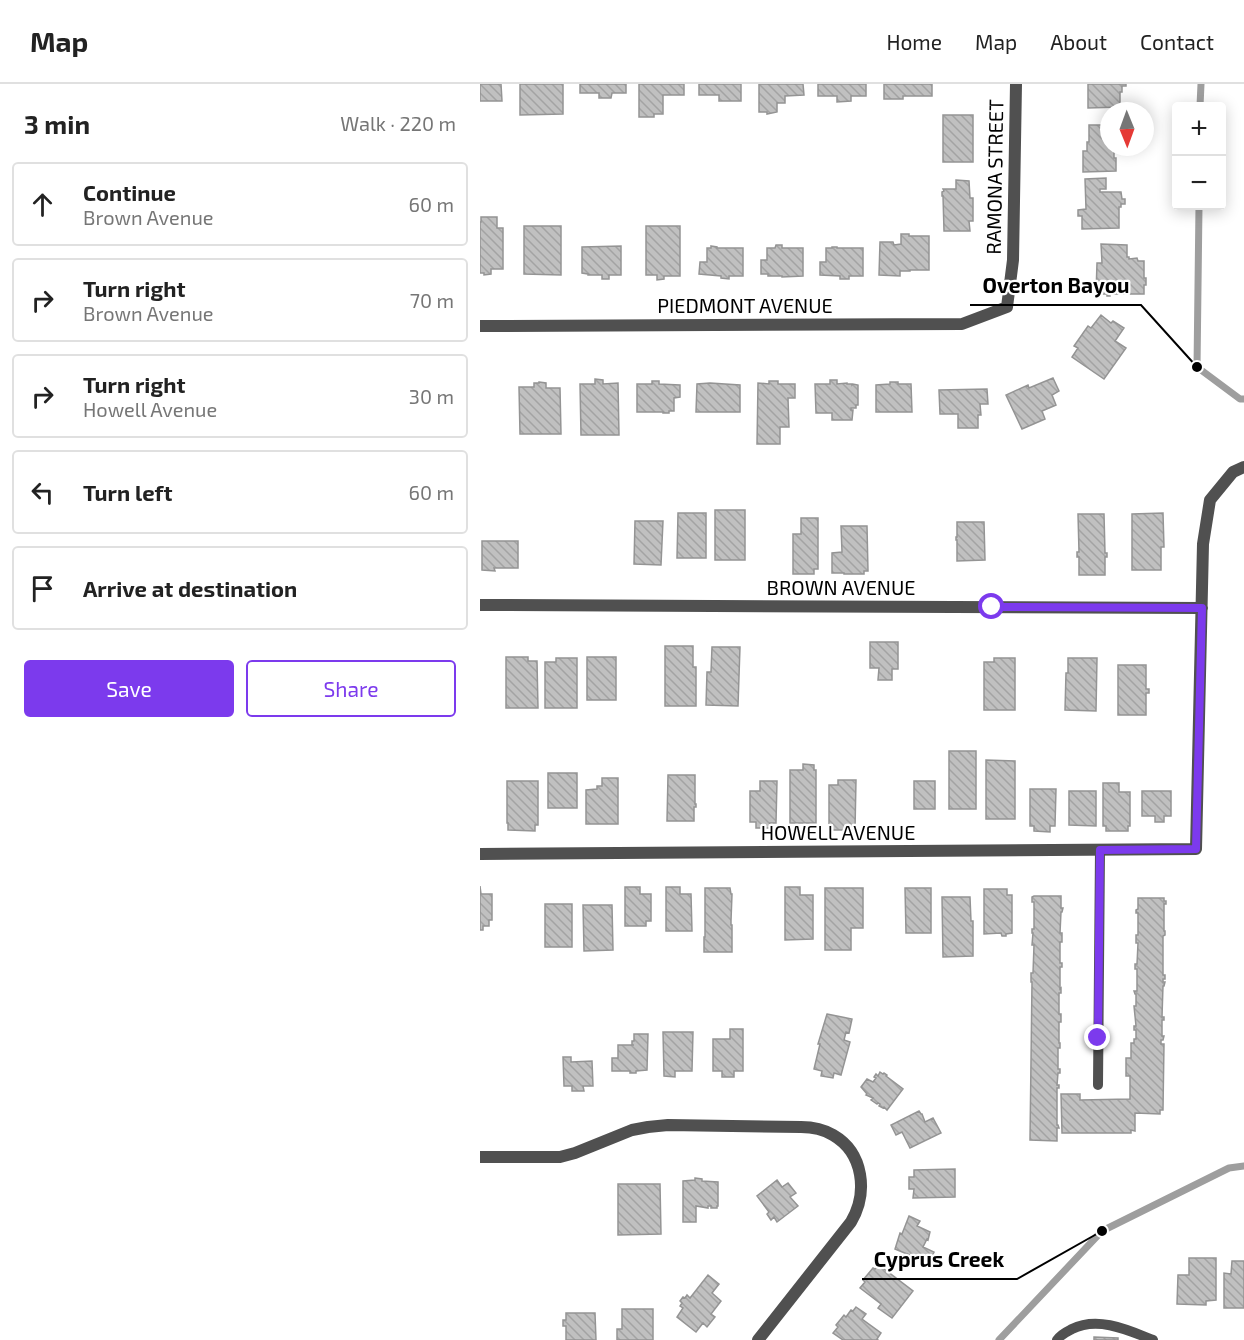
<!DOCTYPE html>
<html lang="en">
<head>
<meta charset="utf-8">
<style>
  body { margin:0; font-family:"Exo 2",sans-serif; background:#f6f6f6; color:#222 }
  .controls { position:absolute; right:18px; top:18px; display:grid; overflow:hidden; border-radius:6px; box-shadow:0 3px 15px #0003 }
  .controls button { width:54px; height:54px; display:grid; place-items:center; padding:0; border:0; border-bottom:2px solid #e0e0e0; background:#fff; color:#222; font:30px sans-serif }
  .compass { position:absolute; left:620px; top:18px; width:54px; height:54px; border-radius:50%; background:#fff; box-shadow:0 3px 15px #0003; rotate:179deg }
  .stop { position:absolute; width:18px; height:18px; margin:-14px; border:4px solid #7c3aed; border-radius:50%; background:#fff }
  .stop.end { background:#7c3aed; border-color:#fff; box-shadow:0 2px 6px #0008 }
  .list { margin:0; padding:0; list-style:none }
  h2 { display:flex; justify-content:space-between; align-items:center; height:78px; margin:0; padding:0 24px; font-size:26px }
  h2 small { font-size:20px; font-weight:400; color:#767676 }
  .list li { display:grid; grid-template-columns:39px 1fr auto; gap:18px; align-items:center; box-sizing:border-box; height:84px; margin:0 12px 12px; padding:0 12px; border:2px solid #e0e0e0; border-radius:6px }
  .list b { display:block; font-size:22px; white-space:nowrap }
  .list p { margin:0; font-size:20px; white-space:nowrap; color:#767676 }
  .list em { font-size:20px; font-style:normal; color:#767676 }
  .actions { display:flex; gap:12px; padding:18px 24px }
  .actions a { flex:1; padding:14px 0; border:2px solid #7c3aed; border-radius:6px; text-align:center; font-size:21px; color:#7c3aed }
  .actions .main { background:#7c3aed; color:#fff }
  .icon { flex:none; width:33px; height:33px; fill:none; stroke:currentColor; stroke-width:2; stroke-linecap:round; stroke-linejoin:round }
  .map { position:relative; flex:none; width:764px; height:1256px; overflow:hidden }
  header { display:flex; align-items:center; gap:36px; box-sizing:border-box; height:84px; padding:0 30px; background:#fff; border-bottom:2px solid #e0e0e0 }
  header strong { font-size:28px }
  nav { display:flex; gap:33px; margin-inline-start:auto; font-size:21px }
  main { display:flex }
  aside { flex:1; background:#fff }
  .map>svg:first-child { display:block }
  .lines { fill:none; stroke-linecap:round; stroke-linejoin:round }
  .stream { stroke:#9e9e9e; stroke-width:7 }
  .building { fill:url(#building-back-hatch); stroke:#949494; stroke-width:1.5 }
  .lane { stroke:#505050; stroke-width:10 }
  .street { stroke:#505050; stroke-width:12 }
  .route { stroke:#7c3aed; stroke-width:8 }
  .labels { text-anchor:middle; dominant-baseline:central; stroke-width:4.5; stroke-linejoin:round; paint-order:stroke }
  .street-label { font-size:20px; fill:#000; stroke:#fff }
  .leader { fill:none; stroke:#000; stroke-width:2 }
  .callout-dot { fill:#000; stroke:#fff; stroke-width:2 }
  .callout-label { font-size:21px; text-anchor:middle; font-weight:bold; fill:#000; stroke:#fff; stroke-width:4.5; stroke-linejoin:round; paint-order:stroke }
</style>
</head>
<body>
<header>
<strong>Map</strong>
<nav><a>Home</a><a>Map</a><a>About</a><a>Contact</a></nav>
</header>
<main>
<aside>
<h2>3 min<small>Walk · 220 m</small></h2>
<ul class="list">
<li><svg class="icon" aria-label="ahead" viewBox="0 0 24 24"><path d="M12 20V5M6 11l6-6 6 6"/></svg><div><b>Continue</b><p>Brown Avenue</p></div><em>60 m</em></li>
<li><svg class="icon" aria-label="right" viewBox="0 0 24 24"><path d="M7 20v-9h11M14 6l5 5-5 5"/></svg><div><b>Turn right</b><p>Brown Avenue</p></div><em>70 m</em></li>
<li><svg class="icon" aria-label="right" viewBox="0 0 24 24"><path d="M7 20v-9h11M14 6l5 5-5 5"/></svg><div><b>Turn right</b><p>Howell Avenue</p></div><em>30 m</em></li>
<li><svg class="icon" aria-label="left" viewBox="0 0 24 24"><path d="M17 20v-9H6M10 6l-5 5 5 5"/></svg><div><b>Turn left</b></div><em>60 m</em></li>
<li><svg class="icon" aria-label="arrive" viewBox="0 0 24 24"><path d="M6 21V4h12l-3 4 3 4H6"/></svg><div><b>Arrive at destination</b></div></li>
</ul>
<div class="actions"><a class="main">Save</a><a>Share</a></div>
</aside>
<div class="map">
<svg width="764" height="1256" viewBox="0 0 764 1256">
  <defs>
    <pattern id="building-back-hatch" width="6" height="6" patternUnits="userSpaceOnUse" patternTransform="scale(1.5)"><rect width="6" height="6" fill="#c0c0c0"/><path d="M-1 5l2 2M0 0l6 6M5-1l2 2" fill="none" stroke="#a3a3a3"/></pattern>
  </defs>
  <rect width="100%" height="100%" fill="#fff"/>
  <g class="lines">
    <path class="stream" d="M720,22L721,0
      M719,122L717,283L760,315H764
      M519,1256L622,1147L749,1084L764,1082"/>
  </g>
  <path class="building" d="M0,0H21L22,17H0Z
    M40,0H83V30L40,31Z
    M100,0H146V9H132L131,14H119V9H100Z
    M159,0H204V11H183V30H174V33H159Z
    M219,0H261V17H239V11H219Z
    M279,0H323L324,11L305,12V19H297V28L287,30V28H279Z
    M338,0H386V12H371V17L357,18V12H338Z
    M404,0H452V12H423V15H404Z
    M608,0H646V2H642V8H640V23L608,24Z
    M463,31H493V78H463Z
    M609,41H629V63H634V74H636V87L603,88V67H607V58H609Z
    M626,94V105H620V108H641L642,115H645V120H641V123H639V144L602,145V132H598V126L606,125L605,95Z
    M476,96L489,97L490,114H493V137H489L490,147H464L463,112H462V108L464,107L463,105H476Z
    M1,133H17V144H23V185H11V190L4,191V189H0V138H1Z
    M44,142H81V191L44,190Z
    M166,142H200V192H184V195L177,196V191H166Z
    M421,150H429V152H449V186H430V187H420V192L399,191L400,158H413L414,161L421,160Z
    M621,160L647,161V173H649V175L657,174L658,177H664V194H666V201H664V210H630V212H627V210H616L617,179H622Z
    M296,161H302V164H323V192L302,193V192H288V190H281V176H287V164H295Z
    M141,162V191H129V195H122V191H108V190L102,189V163Z
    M231,162L237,163V164H263V192H249V195L241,194V192L219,190L220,178H227V164H231Z
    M352,163H357V164H383V192H369V195H360V192L340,191V178H346V164H352Z
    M621,231L631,239L633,237L644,244L635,257L646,264L624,295L592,273L598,264L594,262L608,242L611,244Z
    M573,294L579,307L572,311L576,321L562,327L565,335L542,345L526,311L548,301L549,304Z
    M115,295L123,296V300L138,299L139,351H101L100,300H115Z
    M350,296H357V300L367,299V300H372V301L373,300L378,301V321H376V324H371V326H373L372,336H352V329H336L335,300H350Z
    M172,297H179V300L200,301V313L194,314V327H189V329H183V328H157V300H172Z
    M289,297H298V300H315V314H308L309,343H300V360H277L278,299L289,300Z
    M59,298L66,299V304H80L81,350H40L39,303H54V299H59Z
    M410,298H418V300H431L432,328H396V301L410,300Z
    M230,299L260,301V328H216L217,300Z
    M507,305L508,320H500L501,331H498V344H478V330H460L459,306Z
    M235,426H265V476H235Z
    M198,429H226V474H197Z
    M683,429L684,463H681V486H652V430Z
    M598,430H624L625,469H627V473H625V491H599V473H597V468H599Z
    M321,434H338V485H334V490H313V450H321Z
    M155,437H183L181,481L154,480Z
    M477,438H504L505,476L477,477V456H476V453H477Z
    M361,442H387L388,487H384V490H364V489H352V469L362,468Z
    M2,457H38V484H14L15,487L2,486Z
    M390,558H418V585H412V596H398L399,584H390Z
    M185,562H213V583H216V622H185Z
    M232,563H260L258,622L226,621L227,588H231Z
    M26,573H48V577H57L58,624H26Z
    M107,573H136V616H107Z
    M76,574H97V624H65V578H76Z
    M514,574H535V626H504V578H514Z
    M588,574H617L616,627L585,626L586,589H588Z
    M638,581H666V605H669V609H666V631H638Z
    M469,667H496V725H469Z
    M506,676L535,677V735H506Z
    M323,680L334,681V686H336V739H310V686H323Z
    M68,689H97V724H68Z
    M188,691H215V720H216V723H214V737H187Z
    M122,694H138V740H106V706L117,705V702H122Z
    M358,696H376L375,746H349V701H358Z
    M27,697H58V741H55V747L28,746V739H27Z
    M280,697H297L296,739H290V744H276V738H270V707H280Z
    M434,697H455V725H434Z
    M623,699H639V708H650V742H648V747H626V742H623Z
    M550,705H576L575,742H570V748L554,747V742H550Z
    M589,707H616V742L589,741Z
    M662,707H691V732H684V738H675V732H662Z
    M0,802L1,810H12V836H9V842H3V846H0Z
    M145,803H160V810H171V837H166V842H145Z
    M186,803H200V810H211L212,847H186Z
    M305,803H320V811H333V855L305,856Z
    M225,804H250L251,810H252L251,837V841H252V868H224V853H225Z
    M345,804H383V844H371V866H345Z
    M425,804H451V849H426Z
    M504,805H527V811H532V849L526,850V852H522L521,849L504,850Z
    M554,812H581V824H583L582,828H581L580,849H582V858H580V879H582V883H580V905L581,904V909H579V930H581V938H579V959H580V964H578V985H580V989H578L577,1001H579V1004H577V1041H578L579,1044H577V1057L550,1056L552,898H551V889H553L554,861H552L553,849H552V845H554V818H552V813Z
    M462,813H490L491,837H493V872L463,873Z
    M658,814H684V817H686V820H684V847H685V851L683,852V891H685V895H683V898H685L684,902H683L682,933H684V936H682V952H684L683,956H681V960H684L683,1026H680V1030L655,1029V1047L651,1046V1049H582L581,1010H600V1016L650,1015V992H646V974H651V959H654V955H656V946H654V942H656L654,922H656V910H655L654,907H657V885H655V880H657L658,859H656V851H658V829H656V826L658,825Z
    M65,820H92V863H65Z
    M103,821H132L133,866L104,867Z
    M347,930L372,935L369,949L366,948L364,956L370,958L361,991L354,989L353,994L341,992L342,987L334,985L340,960H338Z
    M250,945H263V987H254V993H242V987H233V955H250Z
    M183,948H213L212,987H195V993L184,992Z
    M154,950H168L167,986L156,987V989H150V987H132V974H138V961H154H152V957H154Z
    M83,973H91V978L112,977L113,1002H103L104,1007H92V1002H84Z
    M400,988L403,990L404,989L407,991L406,992L423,1005L407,1026L404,1023L403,1024L399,1022L400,1020L398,1019L397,1020L391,1016L393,1014L386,1011L387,1010L381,1003L387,995L393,998L396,994L394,993L396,990L398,992Z
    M439,1027L441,1030H442L445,1038L453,1034L461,1049L430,1064L422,1048L416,1051L411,1041Z
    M475,1085V1113L433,1114L434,1105H429V1093H434V1086Z
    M215,1094L222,1095V1097L238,1098V1122H237V1124H231V1122H228V1124L216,1122V1138H203V1097L215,1096Z
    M297,1096L302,1103L308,1099L316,1109L310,1113L318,1122L297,1138L294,1133L291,1136L287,1130L289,1128L277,1112Z
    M138,1100H180L181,1150L138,1151Z
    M429,1132L440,1137L437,1142L450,1148L448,1156L447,1155L443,1163L454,1168L449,1179L415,1165L420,1149L422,1150Z
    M709,1174H736V1216L726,1217V1221L697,1220L698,1191H709Z
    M752,1177H764V1224H744V1189L751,1190Z
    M399,1181L433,1207L412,1234L398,1224L401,1220L380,1204L385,1198L383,1196L393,1184L395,1185Z
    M228,1191L239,1200L232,1209L241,1217L231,1230L235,1233L227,1243L223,1239L216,1248L197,1233L203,1224L200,1222L202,1219L200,1217L203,1213L205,1214L207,1211L210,1214Z
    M376,1223L386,1230L382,1235L401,1249L397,1255L398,1256H363L353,1249L358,1243L356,1241L364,1231L366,1233L371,1226L373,1227Z
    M142,1225H173V1256H137V1245H142Z
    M86,1229H115L116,1256H86V1242H83V1236H86Z
    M614,1253L638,1254V1256H614Z"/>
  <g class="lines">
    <path class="lane" d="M618,1001L620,766
      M577,1256C581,1250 586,1248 592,1245C618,1232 648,1246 673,1256"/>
    <path class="street" d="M0,242L482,240L527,223L533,176L536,0
      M0,521L722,524
      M0,770L716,765L723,460L730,416L753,388L764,383
      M0,1073H80L95,1069L152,1046L168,1043L188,1041L321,1043C332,1043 343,1045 353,1051C384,1069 388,1109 371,1138L278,1256"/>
  </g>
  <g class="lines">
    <path class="route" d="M512,523L722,524L716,765L620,766L618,954"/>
  </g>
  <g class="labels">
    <g class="street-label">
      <text transform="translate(514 93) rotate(-89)">RAMONA STREET</text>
      <text x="265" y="221">PIEDMONT AVENUE</text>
      <text x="361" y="503">BROWN AVENUE</text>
      <text x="358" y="748">HOWELL AVENUE</text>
    </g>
  </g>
  <path class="leader" d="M717 283L661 221H490M622 1147L537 1195H382"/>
  <g class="callout-dot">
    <circle cx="717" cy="283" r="6"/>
    <circle cx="622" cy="1147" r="6"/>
  </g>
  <g class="callout-label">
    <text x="576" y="209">Overton Bayou</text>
    <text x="459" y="1183">Cyprus Creek</text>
  </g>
</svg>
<div class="controls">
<button>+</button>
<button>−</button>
</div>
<svg class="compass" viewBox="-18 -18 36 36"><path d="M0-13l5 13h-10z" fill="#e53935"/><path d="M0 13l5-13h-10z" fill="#767676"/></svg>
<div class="stop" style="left:512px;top:523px"></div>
<div class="stop end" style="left:618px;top:954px"></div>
</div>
</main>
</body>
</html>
